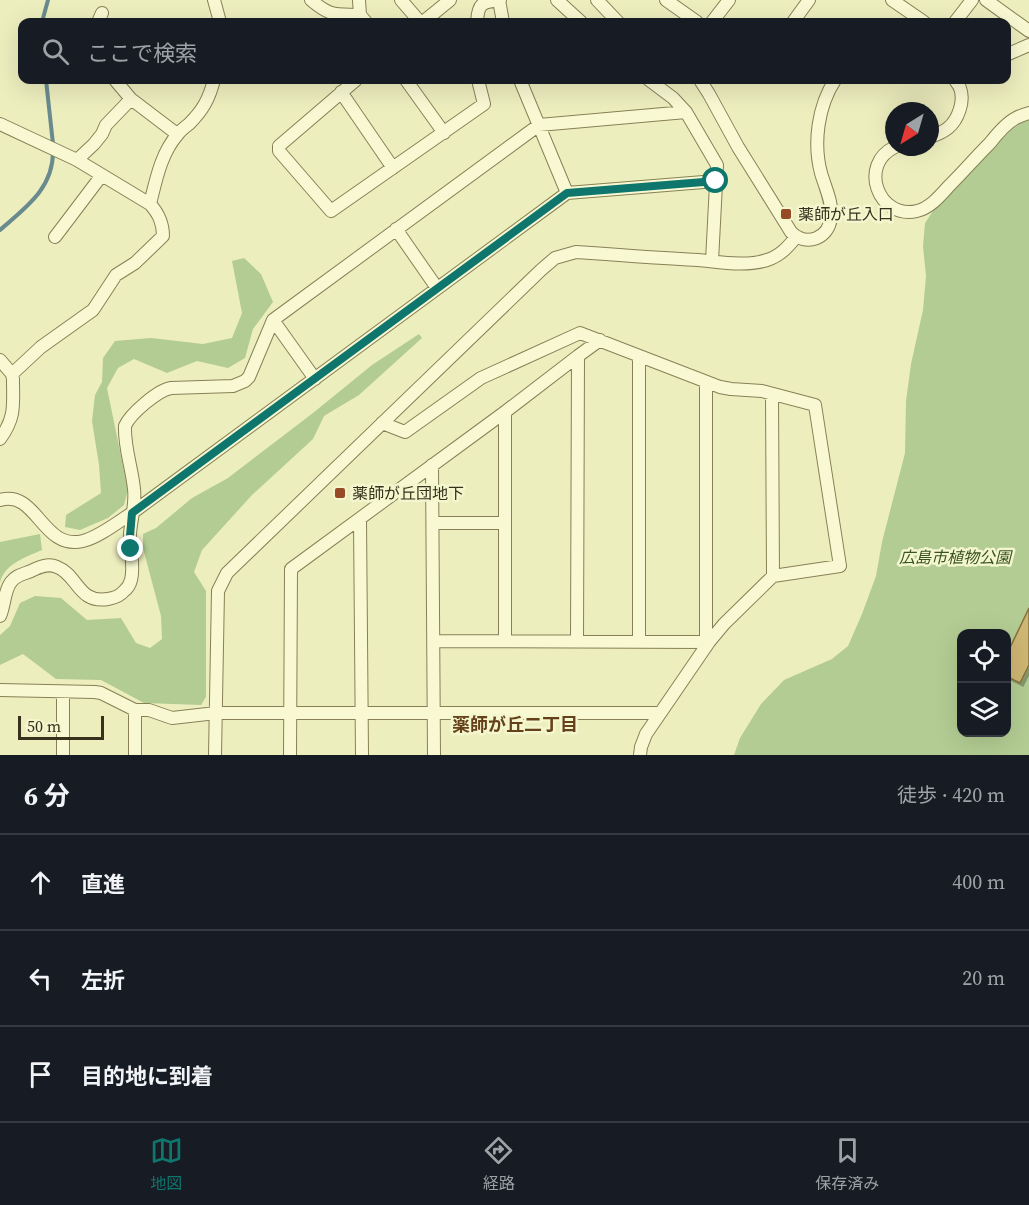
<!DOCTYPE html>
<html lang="ja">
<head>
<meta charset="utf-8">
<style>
  body { margin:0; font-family:"Source Serif 4","Noto Sans JP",serif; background:#242831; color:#f1f3f6 }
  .controls { position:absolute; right:18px; bottom:18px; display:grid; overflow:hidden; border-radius:12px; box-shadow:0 6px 24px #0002 }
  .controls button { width:54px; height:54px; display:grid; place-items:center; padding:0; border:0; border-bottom:2px solid #363941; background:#171b24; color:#f1f3f6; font:30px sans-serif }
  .compass { position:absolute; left:885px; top:102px; width:54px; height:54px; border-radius:50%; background:#171b24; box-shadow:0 6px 24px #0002; rotate:217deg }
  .scale { position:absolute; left:18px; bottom:15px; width:86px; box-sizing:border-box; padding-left:6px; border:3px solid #36311c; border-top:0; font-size:16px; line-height:21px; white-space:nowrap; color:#36311c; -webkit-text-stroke:4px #f4f6ce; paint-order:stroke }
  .stop { position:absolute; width:18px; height:18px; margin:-14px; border:4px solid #0f766e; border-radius:50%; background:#fff }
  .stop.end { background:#0f766e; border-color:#fff; box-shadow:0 2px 6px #0008 }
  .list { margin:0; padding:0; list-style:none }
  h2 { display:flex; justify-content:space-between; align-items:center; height:78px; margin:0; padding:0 24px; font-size:26px }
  h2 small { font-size:20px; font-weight:400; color:#9ea1a6 }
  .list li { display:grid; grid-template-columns:39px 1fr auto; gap:18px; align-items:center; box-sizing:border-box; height:96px; padding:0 24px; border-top:2px solid #363941 }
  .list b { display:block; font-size:22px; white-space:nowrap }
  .list em { font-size:20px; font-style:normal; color:#9ea1a6 }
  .icon { flex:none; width:33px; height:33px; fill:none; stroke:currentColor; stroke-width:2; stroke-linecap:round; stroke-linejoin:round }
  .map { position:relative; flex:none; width:1029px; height:755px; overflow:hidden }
  .search { position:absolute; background:#171b24; box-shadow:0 6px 24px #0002; left:18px; right:18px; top:18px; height:66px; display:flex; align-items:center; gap:15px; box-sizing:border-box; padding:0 21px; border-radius:12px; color:#9ea1a6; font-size:22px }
  .sheet { height:366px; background:#171b24 }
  nav { display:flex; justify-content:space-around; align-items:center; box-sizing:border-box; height:84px; border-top:2px solid #363941; background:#171b24; font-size:16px; color:#9ea1a6 }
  nav a { display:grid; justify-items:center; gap:3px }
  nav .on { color:#0f766e }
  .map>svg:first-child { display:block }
  .green { fill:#b3cc93; fill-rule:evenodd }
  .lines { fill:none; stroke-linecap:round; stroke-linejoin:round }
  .stream { stroke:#698b8e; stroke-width:4 }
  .building { fill:#ceb673; stroke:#87723c; stroke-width:1.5; filter:url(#shadow) }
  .minor-casing { stroke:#878057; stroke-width:14 }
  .minor { stroke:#f8f9d2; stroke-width:12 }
  .route { stroke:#0f766e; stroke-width:8 }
  .poi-dot { fill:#974a26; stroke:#f4f6ce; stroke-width:2 }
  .labels { text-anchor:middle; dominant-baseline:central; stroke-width:5; stroke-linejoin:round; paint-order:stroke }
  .poi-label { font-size:16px; fill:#36311c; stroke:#f4f6ce; text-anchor:start }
  .park-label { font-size:16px; font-style:italic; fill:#375322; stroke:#f4f6ce }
  .neighbourhood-label { font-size:18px; font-weight:bold; fill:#64411a; stroke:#f4f6ce }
</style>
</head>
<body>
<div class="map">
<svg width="1029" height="755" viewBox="0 0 1029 755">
  <defs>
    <filter id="shadow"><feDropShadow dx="3" dy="3" stdDeviation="0" flood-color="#0004"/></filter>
  </defs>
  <rect width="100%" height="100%" fill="#edeebe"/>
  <path class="green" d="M1029,119V755H734L740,738L761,704L784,680L832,659L848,646L862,614L876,576L882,542L905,453L906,401L911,364L923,310L926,276L923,246L925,223L939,202L1005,131L1019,121ZM962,634H1006V732H962Z
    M244,258L261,274L273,302L253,329L245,358L228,368L197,361L167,373L134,359L118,368L107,388L128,490L124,505L108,518L80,530L65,527L66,515L101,493L99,465L92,421L95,395L102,382L103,358L115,341L151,338L203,344L232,338L242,313L232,261Z
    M419,334L422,338L359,395L324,416L313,439L252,495L202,550L194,572L206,591V697L201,705L144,703L101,680L56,679L23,654L0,665V635L10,626L20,603L35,596L61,598L87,620L121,618L136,643L150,648L162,639L161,616L143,548V534L156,528L192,498L228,478L313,413L372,365Z
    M40,534L42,550C26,557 4,564 0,583V542Z"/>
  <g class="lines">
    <path class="stream" d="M42,22L48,0
      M46,80L53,144
      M0,230C25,208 53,189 53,152"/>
  </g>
  <path class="building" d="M1029,608V665L1020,683L1006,676V656Z"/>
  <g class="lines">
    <defs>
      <path id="minor" d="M214,0L220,22
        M311,0C331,17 335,14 360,15
        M359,0L360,15L366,22
        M401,0L420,22
        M499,0L503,22
        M557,0L581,22
        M597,0L618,22
        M666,0L697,22
        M892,0L924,22
        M986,0L1029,31
        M98,22L102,13
        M423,22L450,0
        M477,22C478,3 482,2 500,0
        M712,22L729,0
        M793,22L809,0
        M955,22L972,0
        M1006,55L1029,45
        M115,80L131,99L177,134
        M356,80L279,146V151L331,211L484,104L478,80
        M406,80L444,133
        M520,80L567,193L716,181
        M649,80L673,98L686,112L717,165L712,261
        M700,80L709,94L738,147L791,232C806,247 829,239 831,217C833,203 825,187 821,173C813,143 818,106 835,80
        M341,92L393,168
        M0,124L77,160L150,204C159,214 163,223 163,236L135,263L116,275L93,310L41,347L12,374
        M930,137C936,135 943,132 948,128C958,120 965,101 960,88C960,87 955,80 955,80
        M895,147C858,164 878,220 917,211C930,208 940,196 949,186C963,172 976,157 990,143C997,134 1006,123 1016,118C1020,116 1025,114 1029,113
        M77,160L94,144L102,134L106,125L131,99
        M150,204C156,180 161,153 178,134C181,130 185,127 189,124C203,110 209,99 214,80
        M396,229L437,288
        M55,237L102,175
        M273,320L315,379
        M0,360L12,374L13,379C13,405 16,417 0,439
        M772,394L773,576
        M382,423L405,432L481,378L580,333L720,387L731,389L762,391L815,405L840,566L773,576L724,624L709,642L434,641
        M432,465L434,755
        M0,500C37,489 42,551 83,541C99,537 118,522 132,513L567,193
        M360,519L362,755
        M433,523H505
        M0,616C5,605 4,591 11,582C16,575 24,574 31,571C39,567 48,563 57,567C78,575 78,604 108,599C114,598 120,596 124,591C128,588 130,584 131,580C135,565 129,549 130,534C131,519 136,504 134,489C132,468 124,447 125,426C130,414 158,390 171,388L233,386L245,381L249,377L273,320L539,125L686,112
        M505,640V412
        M577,641L578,356
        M639,641V356
        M706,642V382
        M0,690L95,692L101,693L135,710H149L172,718L216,713H659
        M63,692V755
        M135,710V755
        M215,755L218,591L227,573L541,270L555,258L576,252C617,255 657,258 698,260C720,262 746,267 767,260C780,256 788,247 796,237
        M290,755L291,569L505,412L578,356L600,340
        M640,755L641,747L646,734L709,642"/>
    </defs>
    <use href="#minor" class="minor-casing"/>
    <use href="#minor" class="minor"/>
  </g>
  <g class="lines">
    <path class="route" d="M131,549L130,536L132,513L567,193L716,181"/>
  </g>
  <g class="poi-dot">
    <rect x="780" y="208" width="12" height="12" rx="3"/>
    <rect x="334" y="487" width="12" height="12" rx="3"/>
  </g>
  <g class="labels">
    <g class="poi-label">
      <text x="798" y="214">薬師が丘入口</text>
      <text x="352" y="493">薬師が丘団地下</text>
    </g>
    <g class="park-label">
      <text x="955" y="557">広島市植物公園</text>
    </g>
    <g class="neighbourhood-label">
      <text x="515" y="724">薬師が丘二丁目</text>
    </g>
  </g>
</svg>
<div class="controls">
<button><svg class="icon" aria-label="locate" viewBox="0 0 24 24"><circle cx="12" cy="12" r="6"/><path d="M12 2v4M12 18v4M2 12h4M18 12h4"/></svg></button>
<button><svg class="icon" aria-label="layers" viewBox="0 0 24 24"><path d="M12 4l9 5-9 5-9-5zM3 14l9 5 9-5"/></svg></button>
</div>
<svg class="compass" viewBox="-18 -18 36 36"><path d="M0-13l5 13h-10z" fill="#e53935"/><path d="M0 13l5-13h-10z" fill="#9ea1a6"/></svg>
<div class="scale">50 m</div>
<div class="stop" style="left:716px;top:181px"></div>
<div class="stop end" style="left:131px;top:549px"></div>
<div class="search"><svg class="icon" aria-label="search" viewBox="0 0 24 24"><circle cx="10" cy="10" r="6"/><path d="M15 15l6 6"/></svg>ここで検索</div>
</div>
<section class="sheet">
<h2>6 分<small>徒歩 · 420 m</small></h2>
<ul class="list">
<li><svg class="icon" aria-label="ahead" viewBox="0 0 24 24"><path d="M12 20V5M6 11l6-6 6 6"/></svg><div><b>直進</b></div><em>400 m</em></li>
<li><svg class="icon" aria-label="left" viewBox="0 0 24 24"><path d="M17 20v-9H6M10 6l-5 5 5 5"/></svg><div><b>左折</b></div><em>20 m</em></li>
<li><svg class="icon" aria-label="arrive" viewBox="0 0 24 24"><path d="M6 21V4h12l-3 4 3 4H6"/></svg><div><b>目的地に到着</b></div></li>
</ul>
</section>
<nav>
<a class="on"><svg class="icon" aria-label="map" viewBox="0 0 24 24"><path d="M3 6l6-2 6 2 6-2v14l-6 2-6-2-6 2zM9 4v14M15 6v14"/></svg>地図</a>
<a><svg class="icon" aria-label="directions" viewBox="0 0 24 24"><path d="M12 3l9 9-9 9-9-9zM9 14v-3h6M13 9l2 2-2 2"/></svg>経路</a>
<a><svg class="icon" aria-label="saved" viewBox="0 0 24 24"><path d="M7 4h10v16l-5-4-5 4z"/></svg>保存済み</a>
</nav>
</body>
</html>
